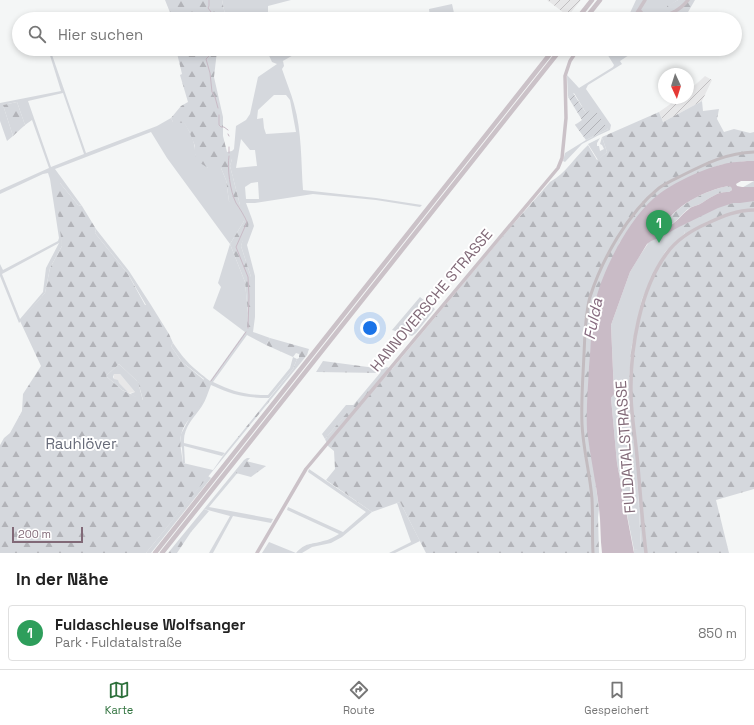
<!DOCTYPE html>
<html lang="de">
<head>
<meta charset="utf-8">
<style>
  body { margin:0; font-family:"Space Grotesk",sans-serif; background:#f6f6f6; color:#222 }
  .compass { position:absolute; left:658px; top:68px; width:36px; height:36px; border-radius:50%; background:#fff; box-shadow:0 2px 6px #0003; rotate:176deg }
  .scale { position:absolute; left:12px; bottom:10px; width:71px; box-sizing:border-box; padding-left:4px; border:2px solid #816977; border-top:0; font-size:11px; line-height:14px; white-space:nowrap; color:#816977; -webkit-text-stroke:3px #fff; paint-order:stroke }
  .you { position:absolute; left:370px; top:328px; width:14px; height:14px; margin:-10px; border:3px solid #fff; border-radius:50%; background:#1a73e8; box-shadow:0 0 0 6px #1a73e833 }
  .badge { display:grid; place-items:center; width:26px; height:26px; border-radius:50%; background:#2d703b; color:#fff; font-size:13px; font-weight:700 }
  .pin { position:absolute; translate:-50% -33px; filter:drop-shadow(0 1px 2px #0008) }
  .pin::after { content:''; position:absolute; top:21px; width:14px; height:12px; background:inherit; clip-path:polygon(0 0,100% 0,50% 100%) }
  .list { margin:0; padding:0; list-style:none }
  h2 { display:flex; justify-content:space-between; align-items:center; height:52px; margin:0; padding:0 16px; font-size:17px }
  h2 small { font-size:13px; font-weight:400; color:#767676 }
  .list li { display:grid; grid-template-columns:26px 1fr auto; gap:12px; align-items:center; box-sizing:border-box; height:56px; margin:0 8px 8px; padding:0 8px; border:1px solid #e0e0e0; border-radius:4px }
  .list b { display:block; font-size:15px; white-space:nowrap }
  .list p { margin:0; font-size:13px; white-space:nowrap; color:#767676 }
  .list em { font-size:13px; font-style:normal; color:#767676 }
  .icon { flex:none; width:22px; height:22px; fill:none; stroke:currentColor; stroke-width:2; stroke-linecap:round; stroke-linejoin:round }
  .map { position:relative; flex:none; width:754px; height:553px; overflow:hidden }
  .search { position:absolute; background:#fff; box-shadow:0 2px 6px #0003; left:12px; right:12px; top:12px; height:44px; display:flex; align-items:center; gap:10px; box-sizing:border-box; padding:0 14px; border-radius:22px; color:#767676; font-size:15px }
  .sheet { height:116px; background:#fff }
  nav { display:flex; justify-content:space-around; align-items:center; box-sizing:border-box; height:56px; border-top:1px solid #e0e0e0; background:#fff; font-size:11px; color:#767676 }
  nav a { display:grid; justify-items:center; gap:2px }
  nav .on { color:#2d703b }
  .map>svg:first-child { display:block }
  .built { fill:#e7e7e8 }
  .industrial { fill:url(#industrial-furrows) }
  .green { fill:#d5d8dd; fill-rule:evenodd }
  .forest { fill:url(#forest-firs); fill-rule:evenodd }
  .garden { fill:url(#garden-furrows) }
  .water { fill:#c9bbc6; fill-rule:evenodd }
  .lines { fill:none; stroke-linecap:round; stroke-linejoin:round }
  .stream { stroke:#c9bbc6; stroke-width:1 }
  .tertiary { stroke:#c3bcc0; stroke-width:3 }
  .secondary { stroke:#cbc2c8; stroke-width:3.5 }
  .motorway { stroke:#cbc2c8; stroke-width:4.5 }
  .labels { text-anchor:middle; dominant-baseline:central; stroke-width:4; stroke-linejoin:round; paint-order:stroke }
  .street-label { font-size:15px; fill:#816977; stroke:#fff }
  .park-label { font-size:15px; fill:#676b79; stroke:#fff }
  .water-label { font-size:16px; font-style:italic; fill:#85697e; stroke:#fff }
</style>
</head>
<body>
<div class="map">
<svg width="754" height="553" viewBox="0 0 754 553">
  <defs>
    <pattern id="industrial-furrows" width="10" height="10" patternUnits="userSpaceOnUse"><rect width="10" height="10" fill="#e7e7e8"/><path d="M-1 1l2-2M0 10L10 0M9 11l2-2" fill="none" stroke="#c1bfc1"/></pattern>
    <pattern id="forest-firs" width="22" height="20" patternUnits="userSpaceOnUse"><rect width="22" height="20" fill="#d5d8dd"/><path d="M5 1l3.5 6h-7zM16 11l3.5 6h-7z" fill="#b2b3b8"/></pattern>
    <pattern id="garden-furrows" width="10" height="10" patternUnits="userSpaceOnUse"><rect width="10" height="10" fill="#d5d8dd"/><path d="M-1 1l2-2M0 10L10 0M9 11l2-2" fill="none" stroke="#b2b3b8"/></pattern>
  </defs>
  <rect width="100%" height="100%" fill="#f4f6f6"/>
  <path class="built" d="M114,374H120L135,392L129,393L114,379Z"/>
  <path class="industrial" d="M547,0H581L568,16Z
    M705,76L712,80L702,101L663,122L659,112L679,98H688V92Z"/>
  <path class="green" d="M222,0H291L268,6V19H226Z
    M636,0H678L667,7L674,9L678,19H619L629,15Z
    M452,4L454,13L430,18L429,9Z
    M48,49H50L86,153L157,126L171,118L173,122H184C190,132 196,143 195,154L208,168H221L226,180L229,201L240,205L230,166L232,159V151L234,149L236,126L246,120L250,114L258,77L277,64L272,62L266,49H296L297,53L281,62L283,61L284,66L282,69C286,81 291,93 294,104C302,132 301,162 303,190L376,198L422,205L420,207L376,200L313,194L255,203H246L252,219L254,226L247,245L255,276V317L253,332L270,338L266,345L247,335L213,382C234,392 245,395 268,395L290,368L293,357L297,359L293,369L269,398C245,398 233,395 211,385C208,392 206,400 202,406C194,418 183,427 184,443L225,453L222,456L184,446L185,463H183L182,448L180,444L181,434L189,419L204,379L182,362L171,346L173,343C185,361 193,368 210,381L245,332L213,308L221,287L218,283L230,244L167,158L151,132L55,169L82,206L78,205L60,183L62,246L50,268L45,293L19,323L0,276V264L3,270L58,241L59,238L50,179L48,173L43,174L0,194V190L49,168L32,120L25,125L17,102L3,105L13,136L7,141L0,121V103L61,91ZM63,93L84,154L51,167L28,101ZM274,95H286L290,100L296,132L266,134L264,128L263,118L257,119L258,110ZM241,139L250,150H255L257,166L236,168ZM258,182L259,199H246L245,187L251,183ZM245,214L243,239L241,246L251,277L247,328L248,313L245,282L230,244L244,221ZM59,243L46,268L43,292L20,319L2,274Z
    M604,49H638L620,61L622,64L588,85L586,89L611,125L610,130L597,136L582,144L565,162L563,161L565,153L586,140L608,129L586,113L574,93L568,97L567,75L579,88L613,67L614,65Z
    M602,137L607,152L598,160L588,144L600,138L597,143V146H599L600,151L604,149L602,145L600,144Z
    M754,181V204L684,231L685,233L665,252L642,299L631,350L629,384L630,410L632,434L636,450L641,549L634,550L617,463L611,398L614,393L611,325L630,272L639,257L651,239Z
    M96,229L129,271L151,305H146L128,274L95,233Z
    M420,297L435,309L416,333L412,336L392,330Z
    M119,364L138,382L143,401L130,394L135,392L120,374H114L113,377L114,379L118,380L119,383L129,393L122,390L106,376Z
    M346,405H354L325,439L322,434Z
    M247,458H250L209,507L273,519L271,523L233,516L213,553H209L230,516L204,509L244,460Z
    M309,469L372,512L342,537L331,543L312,547L302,553H296C306,542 310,545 323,541C329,540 334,537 339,534L287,510L288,507L343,532L366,512L308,472Z
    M208,476L211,478L151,553H146Z
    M400,502L420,541L395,553H389L411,542L397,503Z
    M269,542L296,553H262Z"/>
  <path class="forest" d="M165,0H222L226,19H171V15Z
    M678,0H695L684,19H678L674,9L667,12V6Z
    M176,49H227L226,52L217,51L214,77L223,117V136L227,152L232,151V159L230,166L240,205L236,209L229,201L226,180L221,168H208L197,161L195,154V146L189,131L184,123L173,122L171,118L181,106L188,102L180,75L182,74Z
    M702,101L703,111L719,109L717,119L724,132L734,129L750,133L754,132V161H747L720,165L694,175L620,242L609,265L595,305L592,326L589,384L596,487L599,509L598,517L599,553H426L400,502L372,512L326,480L335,469L334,451L328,446L325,439L380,373L316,372L323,361L383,369L387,367L392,369L509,229L550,182C565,174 575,157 588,145L597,160L607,152L602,137L659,112L663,122Z
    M17,102L25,125L13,136L3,105Z
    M54,180L60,183L78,205L82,206L96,229L95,233L128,274L145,305H151L169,334L173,343L171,346L182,362L209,384C206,390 204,398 201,404C195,414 183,423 181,435C179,443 182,454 183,463L213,470L225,453L293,369L297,359L299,358V354L296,353L293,357L266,345L270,338L309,349L307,355L146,553H0V445L4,438L10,433L22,411L23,394L41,366L20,321L45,293L50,268L62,246ZM119,364L138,382L143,400L122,390L106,376Z
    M728,186L731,187L732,190L729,192C718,191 710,198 700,204C696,206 692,206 688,209C681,215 672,227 663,228C675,205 704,191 728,186Z
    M751,201H754V489L716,500L729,553H634V550L641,548L636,450L632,434L630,410L629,384L631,350L642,299L653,273L665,252L685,233L682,228L687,223L718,208L733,203H740Z
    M245,213C253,226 245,233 241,246L251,277L252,323L250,330L247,329L248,313L245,282L230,244L244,221Z
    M246,461L266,466L251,477L236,473Z
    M204,509L209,511L191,532L177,553H168Z"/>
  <path class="garden" d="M573,93L586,113L594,108L608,129L586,140L575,125L582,120L568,97Z"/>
  <path class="water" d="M747,161H754V181H741L736,184L737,186L742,187H754V201L740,203H733L718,208L679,227L661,237L651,241L647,244L630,272L611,325L614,394L611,398L617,463L634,553H602C600,538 601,523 599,508C596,482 590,456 587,430C586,409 588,388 589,367C591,347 591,326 594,307C601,273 627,222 653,199C670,184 698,171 720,165C729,162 738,162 747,161ZM728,186L731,187L732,190L729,192C718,191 710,198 700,204C696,206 692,206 689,209C681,215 673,227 663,228C673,206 706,190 728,186Z"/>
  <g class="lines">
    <path class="stream" d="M209,0V6L208,8L211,12L210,17L212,19
      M216,49L206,59L210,73L212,92L215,97L218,108
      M219,115V125L221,127H224L228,130
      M228,134L229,136
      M229,147V153
      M229,156C227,168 230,191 236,203C240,209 244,215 247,222L236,247L248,277L249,296L248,328
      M211,381L246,332"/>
    <path class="tertiary" d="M593,553C592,535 593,517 592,499C590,473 583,449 582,424C581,400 583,377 584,354C585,335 585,315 590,297C602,259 628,213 659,188C666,183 675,179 683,175C707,163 727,153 754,152"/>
    <path class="secondary" d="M639,10L645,17L652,19
      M635,19L637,13L645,0
      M639,19V10
      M651,19C665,17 679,12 688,0
      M257,553L306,469L558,168L562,158L566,118L565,76L570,61L578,49
      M646,553C642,521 640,488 637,456C635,435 631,414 631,393C630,349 640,289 667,253C677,239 692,230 708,223C723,216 737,210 754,210"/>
    <path class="motorway" d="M577,19L592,0
      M585,19L600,0
      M155,553L554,49
      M162,553L561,49"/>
  </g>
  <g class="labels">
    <g class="street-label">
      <text transform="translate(431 300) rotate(-50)">HANNOVERSCHE STRASSE</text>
      <text transform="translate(625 447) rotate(-94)">FULDATALSTRASSE</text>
    </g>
    <g class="park-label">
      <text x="81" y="443">Rauhlöver</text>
    </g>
    <g class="water-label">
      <text transform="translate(593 319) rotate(-79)">Fulda</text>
    </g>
  </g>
</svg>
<svg class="compass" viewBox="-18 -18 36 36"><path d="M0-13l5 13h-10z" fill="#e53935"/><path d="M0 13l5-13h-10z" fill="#767676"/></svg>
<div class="scale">200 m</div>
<div class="you"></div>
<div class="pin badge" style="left:659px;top:243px;background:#2e9e5b">1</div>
<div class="search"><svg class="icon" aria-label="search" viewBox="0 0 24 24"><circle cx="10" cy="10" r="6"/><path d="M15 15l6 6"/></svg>Hier suchen</div>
</div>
<section class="sheet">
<h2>In der Nähe<small></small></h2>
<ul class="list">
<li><span class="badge" style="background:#2e9e5b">1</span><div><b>Fuldaschleuse Wolfsanger</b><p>Park · Fuldatalstraße</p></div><em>850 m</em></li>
</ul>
</section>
<nav>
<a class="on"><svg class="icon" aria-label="map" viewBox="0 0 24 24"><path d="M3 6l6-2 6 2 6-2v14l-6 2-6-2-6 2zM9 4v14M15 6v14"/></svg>Karte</a>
<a><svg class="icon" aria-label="directions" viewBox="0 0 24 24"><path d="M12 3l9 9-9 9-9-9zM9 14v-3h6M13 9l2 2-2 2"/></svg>Route</a>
<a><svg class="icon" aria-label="saved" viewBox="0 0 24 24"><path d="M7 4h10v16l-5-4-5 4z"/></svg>Gespeichert</a>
</nav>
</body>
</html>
